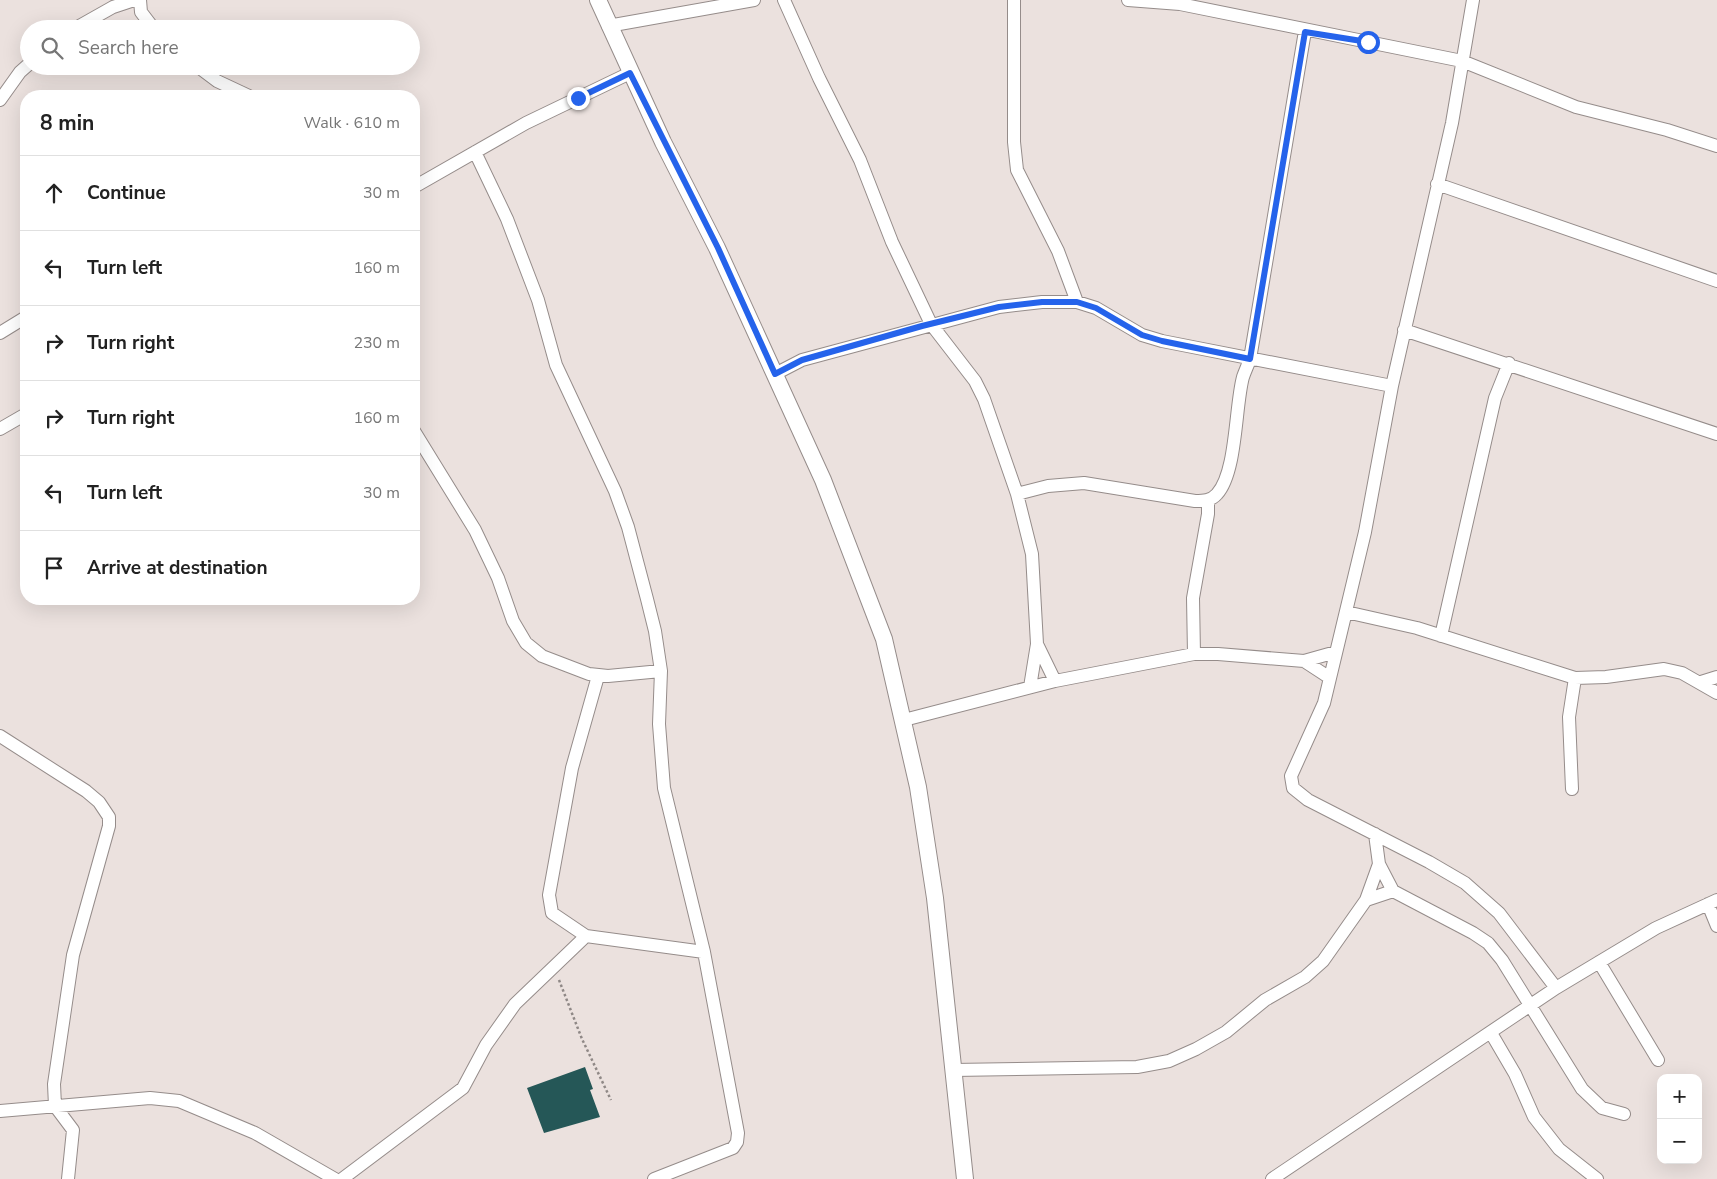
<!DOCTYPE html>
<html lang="en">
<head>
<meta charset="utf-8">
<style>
  body { margin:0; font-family:"Nunito Sans",sans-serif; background:#f2f2f2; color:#222 }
  .controls { position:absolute; right:15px; bottom:15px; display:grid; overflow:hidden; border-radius:10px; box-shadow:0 5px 20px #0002 }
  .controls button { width:45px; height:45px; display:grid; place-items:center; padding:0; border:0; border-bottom:1px solid #e0e0e0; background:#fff; color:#222; font:25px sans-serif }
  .stop { position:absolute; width:15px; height:15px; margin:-11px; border:4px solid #2563eb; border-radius:50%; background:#fff }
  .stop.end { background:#2563eb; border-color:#fff; box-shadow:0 1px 5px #0008 }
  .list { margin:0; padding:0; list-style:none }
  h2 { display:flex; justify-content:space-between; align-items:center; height:65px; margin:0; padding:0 20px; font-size:21px }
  h2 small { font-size:16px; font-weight:400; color:#767676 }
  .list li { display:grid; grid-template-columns:32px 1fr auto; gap:15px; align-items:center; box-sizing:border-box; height:75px; padding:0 20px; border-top:1px solid #e0e0e0 }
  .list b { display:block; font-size:19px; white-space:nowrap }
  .list em { font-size:16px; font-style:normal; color:#767676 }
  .icon { flex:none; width:28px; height:28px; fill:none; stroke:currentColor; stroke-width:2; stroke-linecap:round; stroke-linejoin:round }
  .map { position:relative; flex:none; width:1717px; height:1179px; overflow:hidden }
  .search { position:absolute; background:#fff; box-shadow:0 5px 20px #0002; left:20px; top:20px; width:400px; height:55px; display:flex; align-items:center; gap:12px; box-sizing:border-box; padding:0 18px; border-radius:28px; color:#767676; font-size:19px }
  .panel { position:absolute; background:#fff; box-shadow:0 5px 20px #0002; left:20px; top:90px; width:400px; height:515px; border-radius:20px }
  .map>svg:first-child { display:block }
  .building { fill:#255757 }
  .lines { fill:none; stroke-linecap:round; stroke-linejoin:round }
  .minor-casing { stroke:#958c8a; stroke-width:14 }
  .tertiary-casing { stroke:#958c8a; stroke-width:18 }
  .path { stroke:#8f8886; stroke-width:2.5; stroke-dasharray:2.5 2.5; stroke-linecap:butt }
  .minor { stroke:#fff; stroke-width:12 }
  .tertiary { stroke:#fff; stroke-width:16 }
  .route { stroke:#2563eb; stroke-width:6 }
</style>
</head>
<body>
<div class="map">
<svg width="1717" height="1179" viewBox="0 0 1717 1179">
  <rect width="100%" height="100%" fill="#ebe1de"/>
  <path class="building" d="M585,1067L593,1089L590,1090L600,1117L544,1133L527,1088Z"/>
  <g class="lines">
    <defs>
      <path id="minor" d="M140,0L141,12L154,29
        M784,0L819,78L860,160L892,242L931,324L975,381L984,399L1017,494L1032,554L1037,644L1030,687
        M1014,0V142L1017,170L1058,251L1077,302
        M1128,0L1180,4L1462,61L1576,107L1667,130L1717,146
        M1473,0L1452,123L1392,386L1365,532L1324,703L1291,776L1293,788L1308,800L1429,862L1465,883L1499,913L1556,988
        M608,26L754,0
        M74,29L113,7L134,0
        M197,66L217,81L249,96
        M0,100L20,72L29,64
        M475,152L507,219L538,300L556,365L615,491L628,527L647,599L655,631L661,671L659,724L664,788L704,952L738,1133L737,1142L733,1148L654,1179
        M1437,184L1717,281
        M414,187L526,123L630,73
        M1404,330L1717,434
        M0,333L26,317
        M775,374L802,360L999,307L1042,302H1077L1096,308L1142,335L1162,341L1392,386
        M0,429L26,414
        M414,431L475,530L498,578L513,621L526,643L542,656L589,674L608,676L661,671
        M1017,494L1048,486L1084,483L1195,501C1203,501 1211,501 1217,494C1237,472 1235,406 1243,377C1245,371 1248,365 1250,359L1305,31
        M1346,612L1417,628L1575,678L1606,677L1664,669L1682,673L1717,693
        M1441,636L1495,398L1509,363
        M1037,644L1055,681
        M1194,654L1193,598L1208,514V501
        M1304,661L1330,678
        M598,676L572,768L549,895L552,913L586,936L704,952
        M1701,682L1717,677
        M904,720L1055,681L1194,654H1218L1304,661L1336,652
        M0,736L86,791L99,802L109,817V826L73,955L54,1084L55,1106L73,1130L68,1179
        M1572,789L1569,717L1575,678
        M1375,834L1379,864L1393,891L1473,933L1488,943L1502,960L1582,1089L1602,1108L1624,1114
        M1366,900L1393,891
        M1708,904L1717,926
        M1599,962L1658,1060
        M1491,1033L1515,1074L1534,1117L1559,1149L1597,1179
        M953,1070L1137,1067L1169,1061L1196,1049L1226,1032L1265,1000L1305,977L1323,961L1366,900L1379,864
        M0,1111L150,1098L179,1101L255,1133L335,1179
        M342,1179L463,1088L486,1045L515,1004L586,936
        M1272,1179L1556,988L1656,928L1717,900"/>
      <path id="tertiary" d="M598,0L663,142L717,248L823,480L884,639L918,787L935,898L965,1179"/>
    </defs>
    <use href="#minor" class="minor-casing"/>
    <use href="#tertiary" class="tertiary-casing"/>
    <path class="path" d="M559,980L582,1039L611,1100"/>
    <use href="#minor" class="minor"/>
    <use href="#tertiary" class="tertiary"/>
  </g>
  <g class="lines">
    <path class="route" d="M578,98L630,73L718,248L775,374L802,360L922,326L999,307L1042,302H1077L1096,308L1142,335L1162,341L1250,359L1305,32L1368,42"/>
  </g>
</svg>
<div class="controls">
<button>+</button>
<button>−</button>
</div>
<div class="stop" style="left:1368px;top:42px"></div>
<div class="stop end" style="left:578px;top:98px"></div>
<div class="search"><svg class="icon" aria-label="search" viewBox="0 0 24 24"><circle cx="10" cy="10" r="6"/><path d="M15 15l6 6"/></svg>Search here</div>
<section class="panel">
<h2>8 min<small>Walk · 610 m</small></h2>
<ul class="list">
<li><svg class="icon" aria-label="ahead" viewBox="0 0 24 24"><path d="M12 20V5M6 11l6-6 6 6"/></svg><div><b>Continue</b></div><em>30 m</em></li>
<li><svg class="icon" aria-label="left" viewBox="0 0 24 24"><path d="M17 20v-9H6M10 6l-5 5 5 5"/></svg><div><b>Turn left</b></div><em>160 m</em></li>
<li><svg class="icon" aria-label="right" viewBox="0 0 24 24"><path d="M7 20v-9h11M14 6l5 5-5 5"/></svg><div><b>Turn right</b></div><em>230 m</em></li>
<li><svg class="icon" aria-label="right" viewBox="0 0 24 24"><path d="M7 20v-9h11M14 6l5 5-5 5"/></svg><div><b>Turn right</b></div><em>160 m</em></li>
<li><svg class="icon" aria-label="left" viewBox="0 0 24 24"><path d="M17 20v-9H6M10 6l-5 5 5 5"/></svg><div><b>Turn left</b></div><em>30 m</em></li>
<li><svg class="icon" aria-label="arrive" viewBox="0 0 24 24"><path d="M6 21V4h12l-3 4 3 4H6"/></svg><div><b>Arrive at destination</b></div></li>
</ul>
</section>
</div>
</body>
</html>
